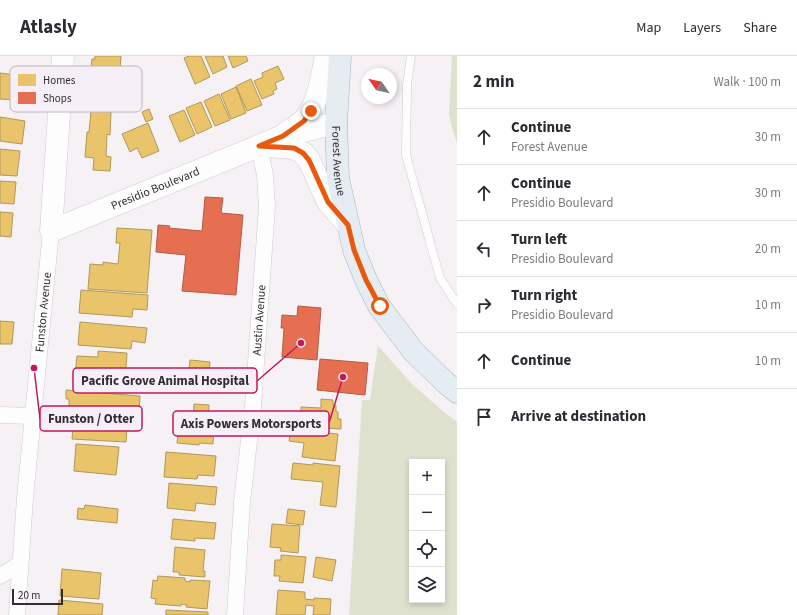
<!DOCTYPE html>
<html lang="en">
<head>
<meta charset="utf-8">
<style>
  body { margin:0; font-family:"Source Sans 3",sans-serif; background:#f2f2f3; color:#2b2b33 }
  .controls { position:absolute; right:12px; bottom:12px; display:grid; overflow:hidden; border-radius:0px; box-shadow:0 2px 6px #0003 }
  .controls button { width:36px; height:36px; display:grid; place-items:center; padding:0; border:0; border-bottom:1px solid #e1e1e2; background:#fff; color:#2b2b33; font:20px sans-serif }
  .compass { position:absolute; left:361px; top:12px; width:36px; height:36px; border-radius:50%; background:#fff; box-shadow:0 2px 6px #0003; rotate:304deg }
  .scale { position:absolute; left:12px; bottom:10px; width:51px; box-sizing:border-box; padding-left:4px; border:2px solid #312e31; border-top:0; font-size:11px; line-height:14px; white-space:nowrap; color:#312e31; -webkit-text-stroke:3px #f6eff7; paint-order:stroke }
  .stop { position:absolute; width:12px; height:12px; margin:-9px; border:3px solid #ea580c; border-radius:50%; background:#fff }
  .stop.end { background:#ea580c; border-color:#fff; box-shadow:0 1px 4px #0008 }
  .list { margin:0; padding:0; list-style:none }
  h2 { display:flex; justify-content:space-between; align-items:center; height:52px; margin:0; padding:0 16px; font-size:17px }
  h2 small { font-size:13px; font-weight:400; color:#7c7c81 }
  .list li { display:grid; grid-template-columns:26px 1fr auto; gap:12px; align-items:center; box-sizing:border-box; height:56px; padding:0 16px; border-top:1px solid #e1e1e2 }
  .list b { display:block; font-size:15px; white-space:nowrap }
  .list p { margin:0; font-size:13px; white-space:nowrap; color:#7c7c81 }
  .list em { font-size:13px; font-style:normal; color:#7c7c81 }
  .icon { flex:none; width:22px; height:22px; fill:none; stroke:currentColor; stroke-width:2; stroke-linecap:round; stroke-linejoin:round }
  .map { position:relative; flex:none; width:457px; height:559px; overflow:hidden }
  header { display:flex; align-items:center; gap:24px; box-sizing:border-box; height:56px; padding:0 20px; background:#fff; border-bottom:1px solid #e1e1e2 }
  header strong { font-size:19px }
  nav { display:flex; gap:22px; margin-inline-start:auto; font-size:14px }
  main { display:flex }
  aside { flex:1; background:#fff }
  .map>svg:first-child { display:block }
  .green { fill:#dde1cd; fill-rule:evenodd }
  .homes { fill:#e9c46a; stroke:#b29759 }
  .shops { fill:#e76f51; stroke:#b05c47 }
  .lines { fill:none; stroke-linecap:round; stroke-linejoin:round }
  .lane-casing { stroke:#cfcccf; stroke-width:9 }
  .street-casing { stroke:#cfcccf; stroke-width:17 }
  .secondary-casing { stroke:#cfcccf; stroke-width:23 }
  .primary-casing { stroke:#aab4bd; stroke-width:23 }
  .lane { stroke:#fefdfe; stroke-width:8 }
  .street { stroke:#fefdfe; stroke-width:16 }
  .secondary { stroke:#fefdfe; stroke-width:22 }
  .primary { stroke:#e6edf2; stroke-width:22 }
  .route { stroke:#ea580c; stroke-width:5 }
  .labels { text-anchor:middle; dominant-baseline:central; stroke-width:4; stroke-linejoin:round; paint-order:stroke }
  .street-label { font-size:12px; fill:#312e31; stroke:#f6eff7 }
  .key { fill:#f6eff7; stroke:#bbb5bc; stroke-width:1 }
  .key-label { font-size:11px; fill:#312e31 }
  .leader { fill:none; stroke:#c2185b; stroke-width:1.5 }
  .callout-dot { fill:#c2185b; stroke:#f6eff7; stroke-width:1.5 }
  .callout { fill:#f6eff7; stroke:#c2185b; stroke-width:1.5 }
  .callout-label { font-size:13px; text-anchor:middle; font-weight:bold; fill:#312e31 }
</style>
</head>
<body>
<header>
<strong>Atlasly</strong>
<nav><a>Map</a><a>Layers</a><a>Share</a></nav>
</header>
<main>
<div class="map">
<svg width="457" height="559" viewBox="0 0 457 559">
  <rect width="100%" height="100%" fill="#f5f1f5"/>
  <path class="green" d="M452,0H457V87L453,75L449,59Z
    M378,290L412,328L444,356L457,366V559H349L362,344H370ZM412,406H442V544H412Z"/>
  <path class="homes" d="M95,0H121L120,13L91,12L92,3H95Z
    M189,0H201L210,21L195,28L184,2Z
    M205,0H223L227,11L213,18Z
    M228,0H246L248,5L233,12Z
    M278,10L284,23L275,27L277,33L273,35L274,38L262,43L254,25L263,21L262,17Z
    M0,17L16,19L14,44L0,43Z
    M251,23L262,49L247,55L236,30Z
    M236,31L246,57L231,63L221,38Z
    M219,38L230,64L215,70L204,45Z
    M201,46L212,71L197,78L186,52Z
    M149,53L153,63L146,66L142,56Z
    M184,54L195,79L180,86L169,60Z
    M91,55L111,56L110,79L107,78L106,100L111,101L110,115L93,114L94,102L85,101L87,76H89Z
    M0,61L25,65L22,88L0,85Z
    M148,67L159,95L142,102L137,92L130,96L122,78Z
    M0,93L20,95L17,120L0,119Z
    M0,125L16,126L14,148L0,147Z
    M0,156L13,157L11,181L0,180Z
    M117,172L152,174L147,237L88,233L90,208L103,209V206L118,208L120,187H116Z
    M81,234L148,239L147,254L133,253L132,261L79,257Z
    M0,265L14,266L12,288H0Z
    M80,266L147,272L145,287L132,285L131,293L78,289Z
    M98,295L127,297L125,327L94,325L95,320L75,319L77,300L98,301Z
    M190,304L210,306L209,317L227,318L225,334L187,331Z
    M66,334L140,340L139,357L120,356V354L107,353V355L69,351V343H66Z
    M321,343L333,344V349L336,350V356H338V363H341V373L322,372V363L301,361V351L321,352Z
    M194,348L209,349L208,367L193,366Z
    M74,358L124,362V368H127L126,386L72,383Z
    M194,369L214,371L213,388L199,387V389L177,387L179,371L193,372Z
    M291,373L338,378L335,405L302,401L304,387L289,385Z
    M76,388L119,391L116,419L74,415Z
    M166,396L216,400L214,420L198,419L197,423L164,421Z
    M293,407L313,409V407L340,410L336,451L320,449L323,426L291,423Z
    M169,427L217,431L215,449L196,447L195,455L167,452Z
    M85,449L118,453L117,467L77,463L78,452L84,453Z
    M288,453L305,455L303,469L286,467Z
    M173,463L216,467L214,483L195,482V485L171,483Z
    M272,468L300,470L298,497L280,495L281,492L270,491Z
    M175,491L205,494L203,515H205V521L179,519V516H173Z
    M281,499L306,501L303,527L279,525L280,520H274L275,504H281Z
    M316,501L336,504L332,525L313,521Z
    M62,513L101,517L99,543L60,540Z
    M158,520L185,522V525L190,526V524L210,525L207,553L186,551L187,549L181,548V550L155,548L156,543L151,542L153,524L157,525Z
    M278,534L305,536V543L314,544V542L331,543L330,559H313L314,550L306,549L305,559H276Z
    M59,544L103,548L102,559H58Z
    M166,554L208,556V559H166Z"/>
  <path class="shops" d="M205,141L223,142L221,157L243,159L236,239L182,235L186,199L156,196L158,169L170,170L169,172L202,175Z
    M298,250L321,252L317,304L282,301L284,272H281L282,259L297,260Z
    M320,303L368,307L365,339L317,334Z"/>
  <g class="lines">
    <defs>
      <path id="lane" d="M411,0L407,29L406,99L440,222L457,248"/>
      <g id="street">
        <path d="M0,359L33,360"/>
        <path d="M0,520L20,508"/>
        <path id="s1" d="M17,559L25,442L51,175"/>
        <path id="s2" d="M235,559L242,446L253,350L267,150L265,119L259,90"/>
      </g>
      <g id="secondary">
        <path id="s3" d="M63,0L51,175L283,80L336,67"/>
        <path d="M286,77C292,73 299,69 304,64C318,50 322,19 326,0"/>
        <path d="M266,90L294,92L303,97L309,104L328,146L348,169"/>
      </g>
      <g id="primary">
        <path id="s4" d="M340,0L336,67L338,122L354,194L366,224L379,250L413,295L446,327L457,336"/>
      </g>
    </defs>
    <use href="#lane" class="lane-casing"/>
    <use href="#street" class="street-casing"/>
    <use href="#secondary" class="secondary-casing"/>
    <use href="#primary" class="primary-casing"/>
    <use href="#lane" class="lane"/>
    <use href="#street" class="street"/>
    <use href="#secondary" class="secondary"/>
    <use href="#primary" class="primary"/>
  </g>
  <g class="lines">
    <path class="route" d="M311,55L304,65L283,80L259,90L294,92L303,97L309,104L328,146L348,169L354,194L366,224L380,250"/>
  </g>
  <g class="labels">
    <g class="street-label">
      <text stroke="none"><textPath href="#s4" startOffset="105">Forest Avenue</textPath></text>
      <text stroke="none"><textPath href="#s3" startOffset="288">Presidio Boulevard</textPath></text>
      <text stroke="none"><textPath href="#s1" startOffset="304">Funston Avenue</textPath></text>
      <text stroke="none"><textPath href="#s2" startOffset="296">Austin Avenue</textPath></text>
    </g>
  </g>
  <rect x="10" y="10" width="132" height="46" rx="6" class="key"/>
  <rect x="18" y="18" width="18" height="12" fill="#e9c46a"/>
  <rect x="18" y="36" width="18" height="12" fill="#e76f51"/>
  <g class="key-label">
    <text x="43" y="28">Homes</text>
    <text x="43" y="46">Shops</text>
  </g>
  <path class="leader" d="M301 287L257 325M34 312L40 363M343 321L329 367"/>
  <g class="callout-dot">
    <circle cx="301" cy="287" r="4"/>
    <circle cx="34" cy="312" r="4"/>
    <circle cx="343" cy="321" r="4"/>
  </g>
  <g class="callout">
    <rect x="73" y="312" width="184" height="25" rx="4"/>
    <rect x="40" y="350" width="102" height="25" rx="4"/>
    <rect x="173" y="355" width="156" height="25" rx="4"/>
  </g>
  <g class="callout-label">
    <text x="165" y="329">Pacific Grove Animal Hospital</text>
    <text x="91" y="367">Funston / Otter</text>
    <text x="251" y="372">Axis Powers Motorsports</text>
  </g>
</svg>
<div class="controls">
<button>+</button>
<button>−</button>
<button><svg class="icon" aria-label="locate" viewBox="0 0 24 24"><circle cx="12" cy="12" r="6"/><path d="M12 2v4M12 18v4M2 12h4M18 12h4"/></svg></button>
<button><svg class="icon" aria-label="layers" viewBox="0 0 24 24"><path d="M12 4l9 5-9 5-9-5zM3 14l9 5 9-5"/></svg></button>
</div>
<svg class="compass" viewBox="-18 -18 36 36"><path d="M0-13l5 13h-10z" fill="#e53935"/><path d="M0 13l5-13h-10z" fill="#7c7c81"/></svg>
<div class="scale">20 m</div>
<div class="stop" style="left:380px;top:250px"></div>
<div class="stop end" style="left:311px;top:55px"></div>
</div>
<aside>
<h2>2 min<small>Walk · 100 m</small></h2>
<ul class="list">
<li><svg class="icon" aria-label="ahead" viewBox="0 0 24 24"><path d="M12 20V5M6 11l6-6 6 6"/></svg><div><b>Continue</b><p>Forest Avenue</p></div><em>30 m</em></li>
<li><svg class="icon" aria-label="ahead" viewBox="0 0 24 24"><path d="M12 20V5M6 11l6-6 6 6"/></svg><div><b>Continue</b><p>Presidio Boulevard</p></div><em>30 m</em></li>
<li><svg class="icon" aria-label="left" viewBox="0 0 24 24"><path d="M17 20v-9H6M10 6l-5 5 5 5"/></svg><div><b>Turn left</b><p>Presidio Boulevard</p></div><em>20 m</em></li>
<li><svg class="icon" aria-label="right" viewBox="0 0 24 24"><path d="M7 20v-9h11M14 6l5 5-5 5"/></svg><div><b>Turn right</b><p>Presidio Boulevard</p></div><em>10 m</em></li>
<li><svg class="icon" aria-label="ahead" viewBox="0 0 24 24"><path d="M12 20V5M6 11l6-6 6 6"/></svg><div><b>Continue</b></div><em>10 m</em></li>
<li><svg class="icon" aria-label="arrive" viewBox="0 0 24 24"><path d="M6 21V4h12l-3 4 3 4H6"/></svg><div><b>Arrive at destination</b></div></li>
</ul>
</aside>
</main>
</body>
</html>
